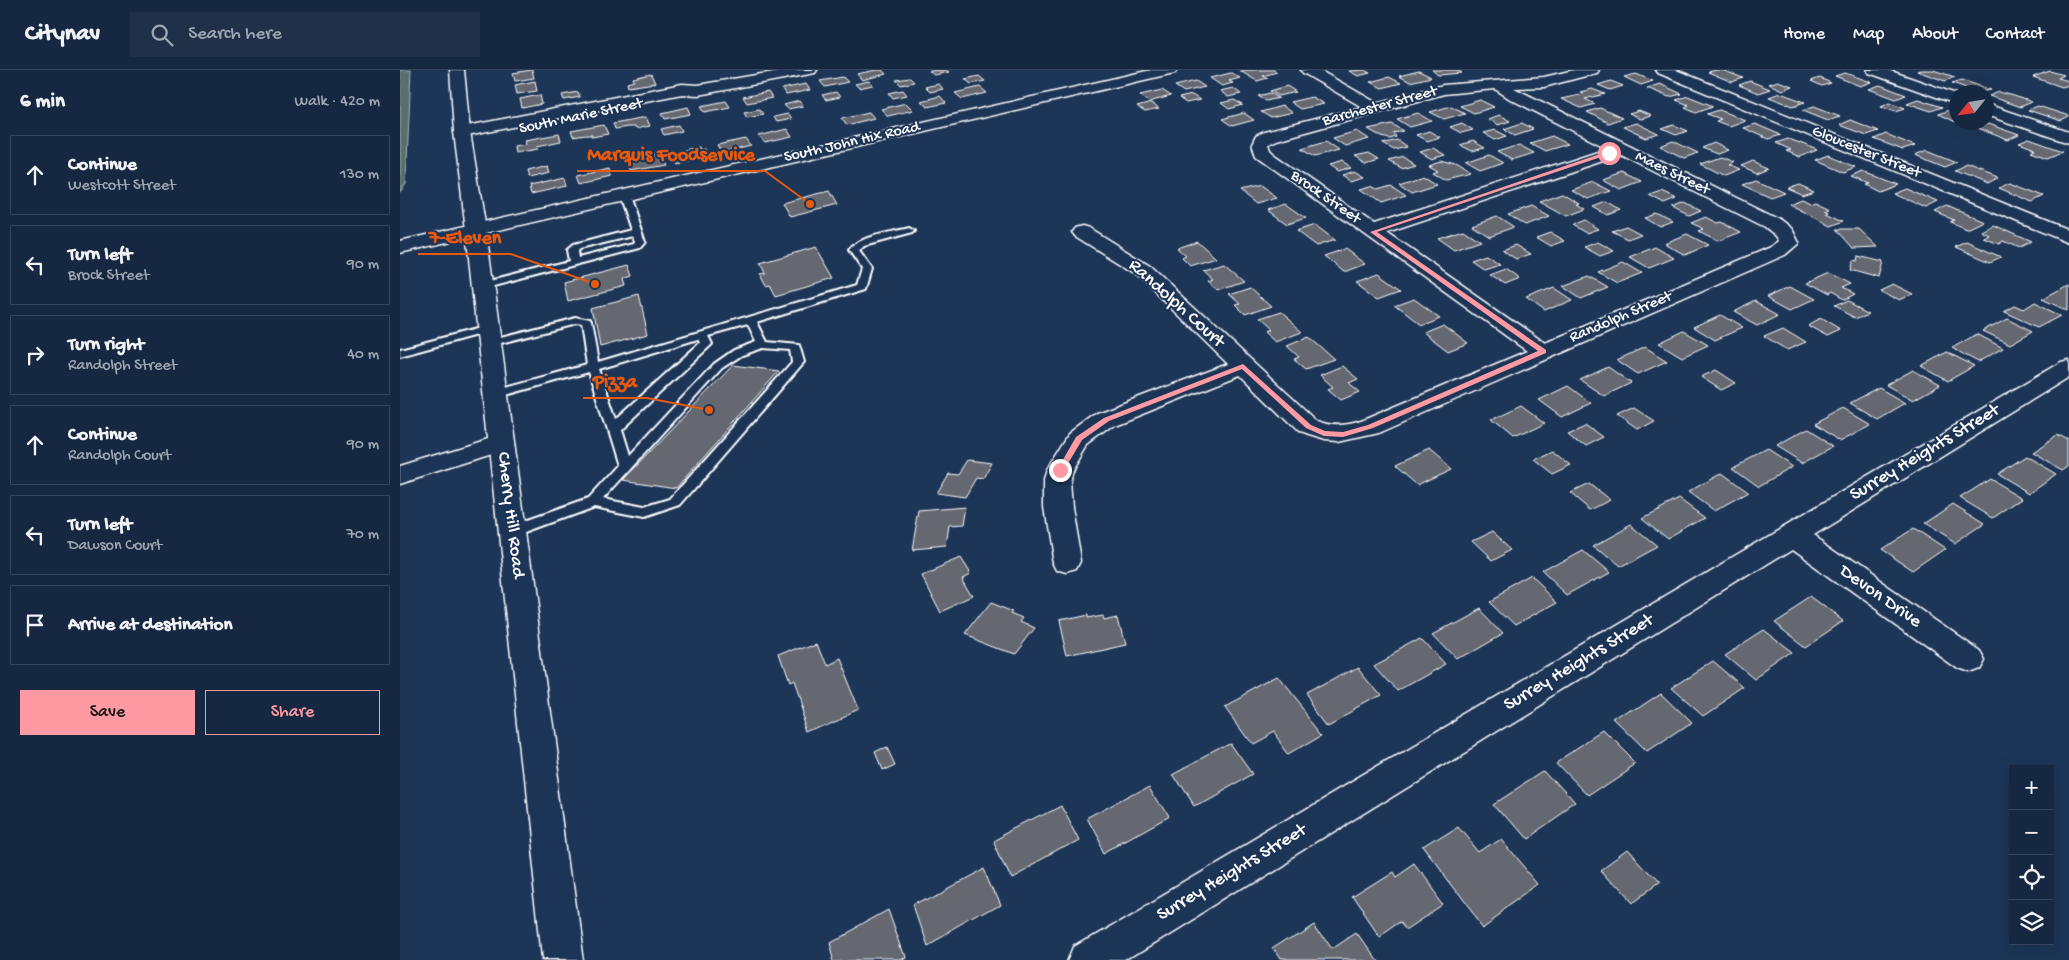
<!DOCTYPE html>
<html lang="en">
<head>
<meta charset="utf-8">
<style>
  body { margin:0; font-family:"Gochi Hand",sans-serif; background:#1f3048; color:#f1f3f6 }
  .controls { position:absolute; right:15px; bottom:15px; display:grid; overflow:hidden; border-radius:0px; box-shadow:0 5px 20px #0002 }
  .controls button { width:45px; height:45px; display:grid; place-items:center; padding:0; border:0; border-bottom:1px solid #35445a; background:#162841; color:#f1f3f6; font:25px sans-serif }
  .compass { position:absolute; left:1549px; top:15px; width:45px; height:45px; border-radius:50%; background:#162841; box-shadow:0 5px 20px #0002; rotate:240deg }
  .stop { position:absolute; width:15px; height:15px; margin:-11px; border:4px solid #ff9aa2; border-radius:50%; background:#fff }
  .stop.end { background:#ff9aa2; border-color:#fff; box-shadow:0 1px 5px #0008 }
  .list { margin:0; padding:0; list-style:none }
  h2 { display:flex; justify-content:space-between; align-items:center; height:65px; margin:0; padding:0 20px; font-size:21px }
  h2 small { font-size:16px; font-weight:400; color:#9ea6b1 }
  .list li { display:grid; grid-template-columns:32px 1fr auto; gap:15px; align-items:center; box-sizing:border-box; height:80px; margin:0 10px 10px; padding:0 10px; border:1px solid #35445a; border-radius:0px }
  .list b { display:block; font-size:19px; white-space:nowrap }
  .list p { margin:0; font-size:16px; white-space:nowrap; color:#9ea6b1 }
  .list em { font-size:16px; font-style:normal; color:#9ea6b1 }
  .actions { display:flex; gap:10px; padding:15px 20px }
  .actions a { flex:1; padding:11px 0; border:1px solid #ff9aa2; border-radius:0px; text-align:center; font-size:18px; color:#ff9aa2 }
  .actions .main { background:#ff9aa2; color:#111 }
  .icon { flex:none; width:28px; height:28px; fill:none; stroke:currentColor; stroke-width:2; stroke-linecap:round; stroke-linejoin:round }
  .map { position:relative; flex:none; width:1669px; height:890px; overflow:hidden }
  header { display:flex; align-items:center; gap:30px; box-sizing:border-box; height:70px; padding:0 25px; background:#162841; border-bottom:1px solid #35445a }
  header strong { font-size:24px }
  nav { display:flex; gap:28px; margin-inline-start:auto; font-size:18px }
  .search { width:350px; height:45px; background:#1f3048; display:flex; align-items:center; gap:12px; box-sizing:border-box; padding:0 18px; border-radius:0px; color:#9ea6b1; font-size:19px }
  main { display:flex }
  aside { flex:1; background:#162841 }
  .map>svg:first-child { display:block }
  .green { fill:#58706d; stroke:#acb8b6 }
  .building { fill:#65686f; stroke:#fff }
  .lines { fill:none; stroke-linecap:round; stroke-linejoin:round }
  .service-casing { stroke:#fff; stroke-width:4 }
  .minor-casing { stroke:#fff; stroke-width:3 }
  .secondary-casing { stroke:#fff; stroke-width:3 }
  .service { fill:#1d3557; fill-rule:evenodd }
  .minor { fill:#1d3557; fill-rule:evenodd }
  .secondary { fill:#1d3557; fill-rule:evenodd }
  .route { fill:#ff9aa2 }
  .labels { text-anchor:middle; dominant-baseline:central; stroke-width:4; stroke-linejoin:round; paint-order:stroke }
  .far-street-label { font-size:16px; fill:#fff; stroke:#1d3557 }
  .street-label { font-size:19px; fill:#fff; stroke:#1d3557 }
  .leader { fill:none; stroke:#e8590c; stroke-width:2 }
  .callout-dot { fill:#e8590c; stroke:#1d3557; stroke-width:2 }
  .callout-label { font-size:20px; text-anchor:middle; font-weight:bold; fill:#e8590c; stroke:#1d3557; stroke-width:4; stroke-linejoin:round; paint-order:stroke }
</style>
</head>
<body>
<header>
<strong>Citynav</strong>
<div class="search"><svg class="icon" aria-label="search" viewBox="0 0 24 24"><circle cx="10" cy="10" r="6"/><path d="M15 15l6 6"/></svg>Search here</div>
<nav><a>Home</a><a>Map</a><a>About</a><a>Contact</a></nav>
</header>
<main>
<aside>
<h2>6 min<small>Walk · 420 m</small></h2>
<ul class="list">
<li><svg class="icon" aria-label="ahead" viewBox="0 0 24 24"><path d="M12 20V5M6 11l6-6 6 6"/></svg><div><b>Continue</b><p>Westcott Street</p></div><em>130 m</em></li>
<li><svg class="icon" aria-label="left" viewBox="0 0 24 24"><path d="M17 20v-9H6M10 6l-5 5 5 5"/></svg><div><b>Turn left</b><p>Brock Street</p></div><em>90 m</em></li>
<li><svg class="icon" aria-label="right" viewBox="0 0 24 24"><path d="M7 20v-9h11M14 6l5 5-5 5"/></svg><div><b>Turn right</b><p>Randolph Street</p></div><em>40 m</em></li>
<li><svg class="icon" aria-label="ahead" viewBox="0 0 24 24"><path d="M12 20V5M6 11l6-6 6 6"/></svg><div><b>Continue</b><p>Randolph Court</p></div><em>90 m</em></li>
<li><svg class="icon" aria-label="left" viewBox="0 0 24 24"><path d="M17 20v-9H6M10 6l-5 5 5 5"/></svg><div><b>Turn left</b><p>Dawson Court</p></div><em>70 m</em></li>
<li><svg class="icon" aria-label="arrive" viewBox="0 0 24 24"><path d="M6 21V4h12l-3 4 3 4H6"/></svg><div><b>Arrive at destination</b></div></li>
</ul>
<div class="actions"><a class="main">Save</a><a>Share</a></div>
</aside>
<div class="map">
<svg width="1669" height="890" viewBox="0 0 1669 890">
  <rect width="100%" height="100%" fill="#1d3557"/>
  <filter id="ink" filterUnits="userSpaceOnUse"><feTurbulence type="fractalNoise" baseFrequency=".02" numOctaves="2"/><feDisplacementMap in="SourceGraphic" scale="10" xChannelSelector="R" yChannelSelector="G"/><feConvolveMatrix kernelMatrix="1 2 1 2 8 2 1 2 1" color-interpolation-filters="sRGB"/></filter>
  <g filter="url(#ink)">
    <path class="green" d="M0,0H11L6,114L0,123Z"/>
    <path class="building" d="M132,0L134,8L115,11L113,3Z
      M476,0H482L486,4L462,10L457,4Z
      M546,0L549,2L534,5L529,1Z
      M844,0H874L877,2L863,6L868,8L857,11L840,1Z
      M964,0L970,3L958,6L949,1Z
      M1032,0H1058L1062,3L1038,5Z
      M1316,0H1322L1343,8L1332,12L1308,2Z
      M1520,0H1533L1555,7L1545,11L1517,1Z
      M1019,1L1031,7L1010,12L999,6Z
      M1650,1L1664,5L1658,8L1669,11V15L1662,17L1633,7Z
      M831,3L840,8L829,11L833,13L822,16L810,8Z
      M1445,3L1471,12L1460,16L1435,6Z
      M251,4L255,13L228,17L227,13L234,11L233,8Z
      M1236,4L1253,11L1241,15L1224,7Z
      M579,6L585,11L571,14L565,9Z
      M443,7L448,12L425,17L420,11Z
      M989,7L1001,13L982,18L970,12Z
      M510,8L514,12L501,15L496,10Z
      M1420,8L1431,13L1422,16L1411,11Z
      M1562,10L1591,20L1578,22L1552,13Z
      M135,11L137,21L117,24L115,15Z
      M469,11L473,15L459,18L455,14Z
      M796,11L805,17L784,22L775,16Z
      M1211,11L1223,16L1210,20L1198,15Z
      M1350,11L1370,19L1358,23L1339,15Z
      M1378,11L1392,16L1382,20L1369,14Z
      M406,14L410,20L386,25L382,19Z
      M539,14L543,19L530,22L525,17Z
      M1260,14L1282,24L1269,27L1247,18Z
      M1480,15L1506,25L1496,29L1469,19Z
      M887,16L896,22L879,26L870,21Z
      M580,17L587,23L562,29L555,23Z
      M833,18L841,24L828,27L820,21Z
      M1192,19L1205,24L1185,29L1195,34L1181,38L1161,29L1184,24L1180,22Z
      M503,20L507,25L493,28L489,23Z
      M762,20L771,26L749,32L740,25Z
      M178,22L180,27L164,30L162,25Z
      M368,22L372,28L347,33L343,27Z
      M436,22L440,27L426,30L422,25Z
      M1599,22L1614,26L1632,32L1620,37L1589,26Z
      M870,23L879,28L866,31L858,26Z
      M1380,23L1405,32L1393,36L1369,27Z
      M140,25L142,34L122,38L120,29Z
      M792,25L800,30L786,33L779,28Z
      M540,26L546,33L527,37L521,31Z
      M1288,26L1313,36L1296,42L1285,37L1289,35L1276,30Z
      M912,27L924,34L900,39L890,32Z
      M1518,29L1542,37L1531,41L1507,33Z
      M834,30L843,35L829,39L821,33Z
      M1080,30L1094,37L1074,43L1060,36Z
      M326,31L330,37L305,42L301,36Z
      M399,31L403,36L388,39L384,35Z
      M1490,32L1505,38L1496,41L1481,36Z
      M506,33L513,40L488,46L481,39Z
      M751,33L759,39L745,42L737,37Z
      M882,36L892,43L871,48L861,42Z
      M1051,36L1065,43L1044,49L1030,42Z
      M1414,36L1440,46L1428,50L1403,40Z
      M1638,36L1669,46V47L1661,51L1628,40Z
      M288,37L291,44L265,49L262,43Z
      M1200,38L1222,48L1208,53L1187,42Z
      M359,39L363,44L347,47L344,42Z
      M1319,40L1330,44L1345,50L1329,56L1316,51L1321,49L1307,44Z
      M1549,40L1556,43V52H1575L1565,57L1538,44Z
      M1239,41L1251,46L1240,49L1229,44Z
      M469,42L474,48L447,55L442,48Z
      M844,43L854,50L832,56L822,49Z
      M1018,43L1032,51L1010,57L997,49Z
      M388,44L391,49L376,52L373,47Z
      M1099,45L1110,51L1098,55L1087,49Z
      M246,47L250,56L235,59L234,57H228L215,59L213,53Z
      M1450,50L1478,61L1466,65L1439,55Z
      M1062,53L1073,60L1061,63L1050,57Z
      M1122,53L1133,59L1115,65L1104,59Z
      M1236,53L1259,64L1246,68L1223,57Z
      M992,54L1004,61L994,63L996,67L990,69L982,67L968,59Z
      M1355,54L1381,65L1368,69L1343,58Z
      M1588,54L1619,65L1608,70L1577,58Z
      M204,55L208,64L192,67V65H186L173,67L171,61Z
      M279,55L282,61L264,65L261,59Z
      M1274,55L1288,61L1276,65L1262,59Z
      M387,59L392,67L365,73L359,66Z
      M1095,60L1107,66L1095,70L1083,63Z
      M957,61L969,69L945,76L933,68Z
      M1029,61L1040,67L1027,71L1016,65Z
      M159,64L161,71L137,76L138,79L115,83L114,76L126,74L125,70Z
      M1486,64L1515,76L1503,80L1474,69Z
      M1152,66L1168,74L1145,81L1130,73Z
      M346,69L351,76L322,83L317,75Z
      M1388,69L1400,73L1417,80L1400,87L1386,81L1391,80L1376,73Z
      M1629,69L1663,81L1648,87L1631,81L1635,79L1619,73Z
      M997,70L1007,77L994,80L983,74Z
      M926,71L939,80L915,86L902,78Z
      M1073,71L1085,78L1072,81L1060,75Z
      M1273,71L1298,83L1284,88L1260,76Z
      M1314,73L1328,80L1317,84L1302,78Z
      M1119,75L1134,83L1112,90L1097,82Z
      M299,77L300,80L304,79L308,86L275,93L272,86L285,83L284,80Z
      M1033,78L1045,85L1032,89L1020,82Z
      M1527,80L1557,92L1545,97L1515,85Z
      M257,83L264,95L231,101L229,94L248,90L246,85Z
      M969,83L979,89L966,93L955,86Z
      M1089,85L1103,93L1080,101L1066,93Z
      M1428,85L1456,97L1443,102L1415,90Z
      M1003,87L1014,94L1001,98L989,91Z
      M1320,87L1333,92L1327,95L1339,100L1324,106L1300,94Z
      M1041,91L1056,95L1071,104L1046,110L1033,102L1038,100L1029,95Z
      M1353,91L1369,98L1357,103L1341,96Z
      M942,92L951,98L937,102L928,96Z
      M147,96L149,103L127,108L125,101Z
      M1566,96L1598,108L1587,114L1555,101Z
      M210,98L212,106L181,113L178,105Z
      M955,101L965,107L951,111L942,105Z
      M1463,101L1476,106L1496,114L1478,121L1464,114L1468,113L1451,106Z
      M1224,103L1242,112L1221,120L1203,110Z
      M1023,105L1037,114L1012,122L999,113Z
      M165,108L167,116L131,124L129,116Z
      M1356,109L1384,122L1370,127L1342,114Z
      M1193,112L1211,121L1188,129L1171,120Z
      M1398,113L1414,120L1402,124L1386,117Z
      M1610,113L1644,126L1632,132L1599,118Z
      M991,115L1006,125L981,133L961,119L972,116L978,119Z
      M860,116L877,128L856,134L840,121Z
      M1505,118L1538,132L1526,138L1492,123Z
      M429,121L437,135L390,147L382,133Z
      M1262,122L1277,129L1265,134L1250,126Z
      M1162,123L1179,133L1176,134L1184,139L1166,146L1139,131Z
      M1401,129L1410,133L1415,131L1430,138L1425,140L1429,142L1427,143L1444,151L1431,156L1388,134Z
      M1207,132L1221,140L1208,145L1194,137Z
      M1285,133L1301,141L1289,146L1273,138Z
      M886,134L906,148L887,154L868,140Z
      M1131,136L1149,146L1125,155L1108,144Z
      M1547,136L1561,142L1583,151L1566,159L1550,152L1554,150L1535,142Z
      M1257,144L1273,152L1260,157L1245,148Z
      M1097,146L1114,157L1089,166L1072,155Z
      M1306,147L1318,153L1322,152L1341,162L1318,171L1299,161L1304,159L1291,153Z
      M1184,150L1198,159L1186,163L1172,155Z
      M915,155L935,170L916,176L896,161Z
      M1593,155L1631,172L1619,178L1603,171L1599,174L1584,168L1589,165L1581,161Z
      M1226,156L1241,164L1228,169L1212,161Z
      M1437,159H1459L1478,177L1454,178Z
      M1063,160L1080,171L1054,180L1037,168Z
      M1150,162L1165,171L1151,176L1136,167Z
      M1287,164L1308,175L1285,185L1264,173Z
      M797,171L816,188L790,196L782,188L786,186L777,178Z
      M1198,172L1214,181L1200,186L1184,177Z
      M1567,172L1601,187L1590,192L1556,177Z
      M1116,175L1131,184L1116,189L1102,180Z
      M416,177L434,208L376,225L370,214L366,215L360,204L365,203L360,193Z
      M1255,177L1274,188L1249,198L1230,187Z
      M945,179L965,194L944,202L924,186Z
      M1086,185L1100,194L1084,199L1071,190Z
      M1458,186L1483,192L1479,208L1450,200L1453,190L1457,191Z
      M1223,192L1242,203L1217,213L1198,202Z
      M824,194L844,211L818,220L808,211L813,209L803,200Z
      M229,195L233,206L224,209L226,216L168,231L164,212Z
      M1106,199L1120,209L1105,215L1090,205Z
      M979,203L1001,219L979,227L957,211Z
      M1428,203L1450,214L1441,218L1453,224L1442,230L1430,223L1427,225L1405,213Z
      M1189,206L1208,217L1181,228L1163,216Z
      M1492,214L1512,224L1499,230L1479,220Z
      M1669,214V240L1643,228Z
      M1390,216L1414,229L1392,239L1368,226Z
      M850,217L871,236L845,245L835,235L840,234L829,224Z
      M1154,218L1172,230L1144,242L1126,229Z
      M239,226L248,264L200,277L193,238Z
      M1014,228L1039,246L1019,254L994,235Z
      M1447,230L1468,241L1455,247L1434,236Z
      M1356,231L1380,244L1357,255L1333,242Z
      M1635,232L1662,245L1639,257L1604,241L1615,235L1624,239Z
      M879,242L902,262L875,272L864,262L869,260L857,249Z
      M1320,245L1342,258L1315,270L1294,257Z
      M1607,248L1633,261L1610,274L1583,261Z
      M1421,249L1441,261L1428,267L1408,256Z
      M1043,254L1068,273L1048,281L1023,262Z
      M1383,258L1406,272L1387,280L1364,266Z
      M1284,261L1308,275L1282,287L1259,273Z
      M1577,264L1603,278L1578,292L1552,278Z
      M909,267L934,289L906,299L894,289L899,287L887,276Z
      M1245,277L1267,291L1238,304L1217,290Z
      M1547,282L1574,296L1548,311L1521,296Z
      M333,295L379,301L276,418L223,410Z
      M942,296L958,309L949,313L960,322L941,330L928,319L933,317L920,305Z
      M1208,297L1231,313L1204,326L1180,310Z
      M1316,300L1336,313L1321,320L1301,307Z
      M1513,300L1540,315L1513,330L1486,315Z
      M1168,316L1191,333L1162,347L1139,330Z
      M1479,318L1505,333L1477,349L1450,333Z
      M1121,336L1144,353L1113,368L1091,350Z
      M1234,338L1254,351L1237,360L1217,346Z
      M1443,338L1470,354L1440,370L1413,354Z
      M1185,353L1204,367L1186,376L1167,361Z
      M1406,359L1433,376L1402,393L1375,376Z
      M1658,365L1669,371V396L1663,400L1631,382Z
      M1029,380L1051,399L1017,415L995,396Z
      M1152,380L1171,395L1152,404L1133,389Z
      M1366,380L1392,397L1359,416L1333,397Z
      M1625,386L1656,404L1629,423L1597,404Z
      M567,390L592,393L583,409L576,408L565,427L536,423L548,403L558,404Z
      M1322,403L1348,422L1314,441L1288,422Z
      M1590,409L1622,428L1593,448L1560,428Z
      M1189,414L1210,430L1190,440L1170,423Z
      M1279,429L1305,448L1268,469L1242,448Z
      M1553,434L1585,454L1555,474L1523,454Z
      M565,437L562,456L550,457L547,477L512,480L519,441Z
      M1231,454L1257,475L1218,496L1193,475Z
      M1513,459L1545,480L1513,502L1480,480Z
      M1092,462L1112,480L1091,491L1071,472Z
      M1183,480L1209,502L1167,525L1143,502Z
      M561,487L571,503L563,507L574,526L540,541L521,504Z
      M1132,508L1157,532L1114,556L1089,532Z
      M1411,527L1443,551L1406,576L1374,551Z
      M591,532L614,541L612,543L624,548L621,552L634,558L614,584L565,565Z
      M1079,538L1103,563L1058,589L1033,563Z
      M686,545V548L703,545L704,548L718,545L725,573L667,586L659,551Z
      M1364,559L1395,583L1356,610L1325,584Z
      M1022,568L1046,594L998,621L974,594Z
      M416,571L425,594L437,588L458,640L409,662L392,613L388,615L378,586Z
      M1313,591L1345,618L1303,646L1271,618Z
      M958,597L981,625L929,654L907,625Z
      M879,608L923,663L889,683L873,661L851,673L825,637Z
      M1261,623L1292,653L1247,683L1216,653Z
      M1204,662L1235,693L1187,725L1156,693Z
      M831,673L853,704L794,737L773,704Z
      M487,677L495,694L482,700L475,683Z
      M1145,701L1175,734L1124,769L1094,734Z
      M750,715L770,748L706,784L687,749Z
      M660,735L678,770L610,807L594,770Z
      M1059,758L1080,783L1101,769L1140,815L1082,856L1024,780Z
      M1227,782L1257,815L1231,834L1201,801Z
      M1014,794L1043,833L1007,857L1002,851L979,867L952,827L992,802L995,807Z
      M584,797L600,835L527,876L513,835Z
      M489,839L506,887L501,890H434L429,872Z
      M914,852L933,880L957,864L975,890H882L874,878Z"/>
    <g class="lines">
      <defs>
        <path id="service" d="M224,122L229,125L245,172L240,178L82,219L77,216L78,214L169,191L167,180L173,175L231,160L219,125ZM233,166L235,172L234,174L178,188L177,181L179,179Z
          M509,158L514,161L512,163L464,176L459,181L472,199L466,219L357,252L367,272L399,275L404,292L280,435L244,447L194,437L118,465H108L106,461L108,457L188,429L218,396L189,302L95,328L89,324L91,321L187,295L181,255L175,254L89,276L85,275L83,273L85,271L175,248L190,251L191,253L198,292L457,215L462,199L449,180C461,165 491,163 509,158ZM348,255L356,272L334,280L314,294L228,386L220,360L310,276L312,274L308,266ZM298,269L300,273L216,349L199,299ZM363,278L390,280L392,292L270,429L244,437L203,429L322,298L342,285Z
          M87,256L91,257L93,259L91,261L0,286V279Z"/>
        <path id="minor" d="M385,0H417L415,3L410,4L298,25L282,24L62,67L56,65L54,62L56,59L62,57L282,14L298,15Z
          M751,0H777L775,3L770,4L0,183V171Z
          M901,0H919L977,33L1043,15L1144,7L1174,0H1199L1197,3L1144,17L1114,18L1379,149L1392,159L1399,173L1385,185L979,363L939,372L924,371L907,366L899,363L840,305L715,355L688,375L673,400L670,411L672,437L681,493L677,501L667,504L657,501L653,493L644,437V411L647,400L670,363L697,343L828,294L736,204L675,166L672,162L675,158L682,156L689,158L750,196L917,351C932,357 946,356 961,351L1127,281L856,86L852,74L856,66L864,62L962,37L903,3ZM1095,19L1110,29L1207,78L974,154L874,84L870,80L868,74L876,70L1044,24ZM1221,85L1365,157L1376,166L1379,171L1371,177L1145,273L987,163Z
          M1256,0H1276L1669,160V173L1258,3Z
          M1467,0H1488L1556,24V34L1469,3Z
          M1586,34L1669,62V73L1586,45Z
          M1669,290V307L1413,465L1579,580L1584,589L1579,598L1568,602L1557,598L1391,479L726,890H669L675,876L1661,292Z
          M101,365L110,367L114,373L110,379L0,414V396Z"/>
        <path id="secondary" d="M50,0H64L70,62L86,160L183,890H143L66,160L54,62Z"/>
      </defs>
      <use href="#service" class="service-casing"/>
      <use href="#minor" class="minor-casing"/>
      <use href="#secondary" class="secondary-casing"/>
      <use href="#service" class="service"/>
      <use href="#minor" class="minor"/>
      <use href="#secondary" class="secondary"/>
    </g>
  </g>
  <path class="route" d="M1209,81L1210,84L977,162L1146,280V283L973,358L943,367L924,366L906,358L842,299L709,351L682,370L663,402L657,400L676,367L704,348L843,294L911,355L925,361L943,362L968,355L1138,281L970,162Z"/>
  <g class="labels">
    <g class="far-street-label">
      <text transform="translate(980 37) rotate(-15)">Barchester Street</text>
      <text transform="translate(181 47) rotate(-12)">South Marie Street</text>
      <text transform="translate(452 73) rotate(-13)">South John Hix Road</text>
      <text transform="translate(1466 83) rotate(22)">Gloucester Street</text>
      <text transform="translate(1272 104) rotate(26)">Maes Street</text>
      <text transform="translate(925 128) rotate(35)">Brock Street</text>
      <text transform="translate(1221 248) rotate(-23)">Randolph Street</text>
    </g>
    <g class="street-label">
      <text transform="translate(776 234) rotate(42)">Randolph Court</text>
      <text transform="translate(1525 383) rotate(-31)">Surrey Heights Street</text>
      <text transform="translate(110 445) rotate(83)">Cherry Hill Road</text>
      <text transform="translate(1480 527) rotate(35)">Devon Drive</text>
      <text transform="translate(1179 593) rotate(-31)">Surrey Heights Street</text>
      <text transform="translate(832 803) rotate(-31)">Surrey Heights Street</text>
    </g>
  </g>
  <path class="leader" d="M410 134L365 101H177M195 214L111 184H18M309 340L247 328H183"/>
  <g class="callout-dot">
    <circle cx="410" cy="134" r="5"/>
    <circle cx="195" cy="214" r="5"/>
    <circle cx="309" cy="340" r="5"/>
  </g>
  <g class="callout-label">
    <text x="271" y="90">Marquis Foodservice</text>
    <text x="65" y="173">7-Eleven</text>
    <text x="215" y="317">Pizza</text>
  </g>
</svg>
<div class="controls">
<button>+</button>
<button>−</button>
<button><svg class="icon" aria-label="locate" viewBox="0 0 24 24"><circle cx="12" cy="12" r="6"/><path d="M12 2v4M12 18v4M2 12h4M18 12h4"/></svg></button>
<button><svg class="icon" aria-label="layers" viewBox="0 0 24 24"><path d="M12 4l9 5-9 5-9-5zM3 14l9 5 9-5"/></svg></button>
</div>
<svg class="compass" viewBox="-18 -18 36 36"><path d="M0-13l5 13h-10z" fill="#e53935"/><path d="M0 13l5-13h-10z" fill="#9ea6b1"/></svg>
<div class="stop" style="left:1209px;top:83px"></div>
<div class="stop end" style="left:660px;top:400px"></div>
</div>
</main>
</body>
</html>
